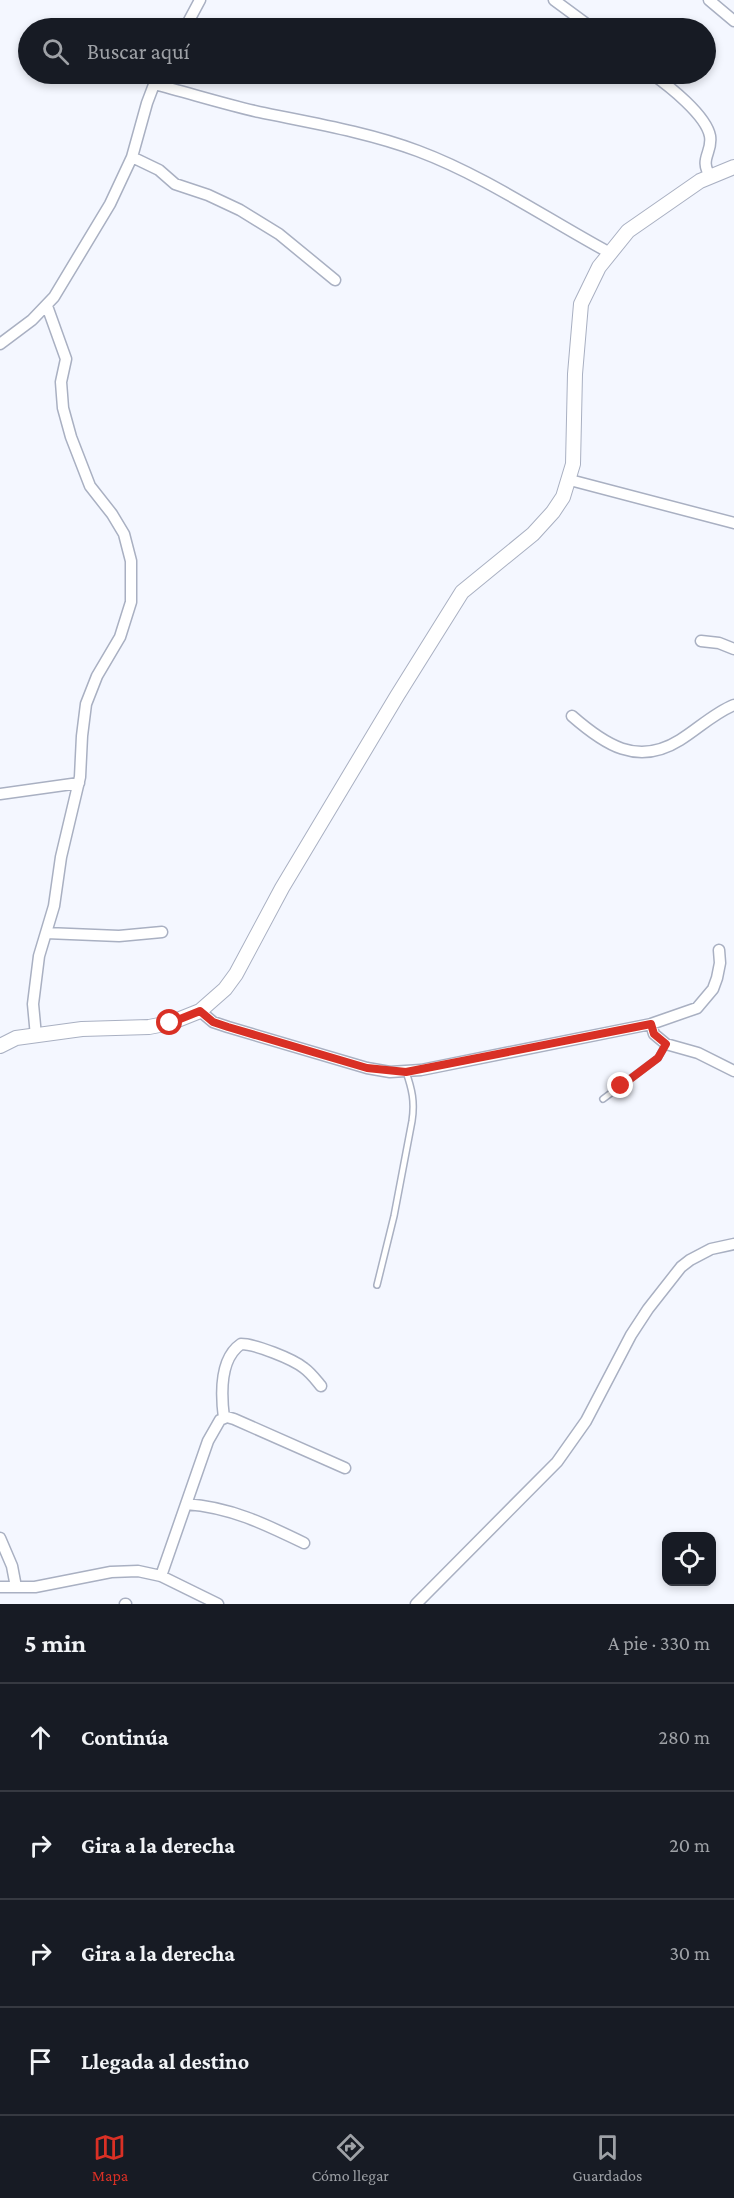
<!DOCTYPE html>
<html lang="es">
<head>
<meta charset="utf-8">
<style>
  body { margin:0; font-family:"Crimson Pro",serif; background:#20242c; color:#f1f3f6 }
  .controls { position:absolute; right:18px; bottom:18px; display:grid; overflow:hidden; border-radius:12px; box-shadow:0 3px 9px #0003 }
  .controls button { width:54px; height:54px; display:grid; place-items:center; padding:0; border:0; border-bottom:2px solid #363941; background:#171b24; color:#f1f3f6; font:30px sans-serif }
  .stop { position:absolute; width:18px; height:18px; margin:-14px; border:4px solid #d93025; border-radius:50%; background:#fff }
  .stop.end { background:#d93025; border-color:#fff; box-shadow:0 2px 6px #0008 }
  .list { margin:0; padding:0; list-style:none }
  h2 { display:flex; justify-content:space-between; align-items:center; height:78px; margin:0; padding:0 24px; font-size:26px }
  h2 small { font-size:20px; font-weight:400; color:#9ea1a6 }
  .list li { display:grid; grid-template-columns:39px 1fr auto; gap:18px; align-items:center; box-sizing:border-box; height:108px; padding:0 24px; border-top:2px solid #363941 }
  .list b { display:block; font-size:22px; white-space:nowrap }
  .list em { font-size:20px; font-style:normal; color:#9ea1a6 }
  .icon { flex:none; width:33px; height:33px; fill:none; stroke:currentColor; stroke-width:2; stroke-linecap:round; stroke-linejoin:round }
  .map { position:relative; flex:none; width:734px; height:1604px; overflow:hidden }
  .search { position:absolute; background:#171b24; box-shadow:0 3px 9px #0003; left:18px; right:18px; top:18px; height:66px; display:flex; align-items:center; gap:15px; box-sizing:border-box; padding:0 21px; border-radius:33px; color:#9ea1a6; font-size:22px }
  .sheet { height:510px; background:#171b24 }
  nav { display:flex; justify-content:space-around; align-items:center; box-sizing:border-box; height:84px; border-top:2px solid #363941; background:#171b24; font-size:16px; color:#9ea1a6 }
  nav a { display:grid; justify-items:center; gap:3px }
  nav .on { color:#d93025 }
  .map>svg:first-child { display:block }
  .lines { fill:none; stroke-linecap:round; stroke-linejoin:round }
  .lane-casing { stroke:#a9b0c2; stroke-width:8 }
  .street-casing { stroke:#a9b0c2; stroke-width:13 }
  .secondary-casing { stroke:#a9b0c2; stroke-width:16 }
  .lane { stroke:#fff; stroke-width:5 }
  .street { stroke:#fff; stroke-width:10 }
  .secondary { stroke:#fff; stroke-width:14 }
  .route { stroke:#d93025; stroke-width:8 }
</style>
</head>
<body>
<div class="map">
<svg width="734" height="1604" viewBox="0 0 734 1604">
  <rect width="100%" height="100%" fill="#f4f7ff"/>
  <g class="lines">
    <defs>
      <path id="lane" d="M603,1099L658,1058L666,1044
        M377,1285L394,1216L412,1121C415,1102 412,1089 406,1072"/>
      <path id="street" d="M554,0L592,28
        M709,0L734,21
        M185,28L200,0
        M652,74C669,86 706,115 710,136C713,153 698,159 711,177
        M154,84C189,93 224,104 259,112C312,123 367,132 418,151C485,176 547,219 610,253
        M132,157L159,170L175,184L208,195L240,210L279,234L335,280
        M0,344L32,320L54,297L110,204L132,157L147,103L158,74
        M570,480L734,523
        M701,641L719,643L734,649
        M572,716C604,744 637,767 680,740C698,729 714,713 734,705
        M0,794L79,783
        M46,933L119,936L162,932
        M200,1011L213,1022L228,1027L367,1068L390,1072L421,1070L651,1024L697,1008L713,989L717,978L720,963L719,950
        M651,1024L654,1034L666,1044L698,1053L734,1071
        M36,1036L33,1004L39,956L54,906L61,857L80,777L82,736L86,704L97,676L120,637L131,602V561L124,534L112,514L90,486L71,437L63,408L61,382L66,359L47,306
        M224,1418C221,1395 219,1359 241,1344C255,1344 293,1359 304,1368C311,1373 316,1380 321,1386
        M186,1504C230,1507 265,1524 304,1543
        M0,1538L12,1566L16,1587
        M161,1576L208,1441L220,1420L227,1417L234,1419L345,1468
        M0,1587H35L111,1572L138,1571L161,1576L218,1604
        M125,1604H126
        M416,1604L557,1462L586,1421L631,1335L648,1309L681,1267L690,1260L711,1249L734,1244"/>
      <path id="secondary" d="M0,1046L16,1038L82,1029L149,1027L170,1023L200,1011L225,989L236,974L282,888L397,696L462,592L533,534L553,512L563,497L573,464L575,374L581,304L599,267L628,231L700,181L734,167"/>
    </defs>
    <use href="#lane" class="lane-casing"/>
    <use href="#street" class="street-casing"/>
    <use href="#secondary" class="secondary-casing"/>
    <use href="#lane" class="lane"/>
    <use href="#street" class="street"/>
    <use href="#secondary" class="secondary"/>
  </g>
  <g class="lines">
    <path class="route" d="M170,1023L200,1011L213,1022L228,1027L367,1068L406,1072L651,1024L654,1034L666,1044L658,1058L621,1086"/>
  </g>
</svg>
<div class="controls">
<button><svg class="icon" aria-label="locate" viewBox="0 0 24 24"><circle cx="12" cy="12" r="6"/><path d="M12 2v4M12 18v4M2 12h4M18 12h4"/></svg></button>
</div>
<div class="stop" style="left:170px;top:1023px"></div>
<div class="stop end" style="left:621px;top:1086px"></div>
<div class="search"><svg class="icon" aria-label="search" viewBox="0 0 24 24"><circle cx="10" cy="10" r="6"/><path d="M15 15l6 6"/></svg>Buscar aquí</div>
</div>
<section class="sheet">
<h2>5 min<small>A pie · 330 m</small></h2>
<ul class="list">
<li><svg class="icon" aria-label="ahead" viewBox="0 0 24 24"><path d="M12 20V5M6 11l6-6 6 6"/></svg><div><b>Continúa</b></div><em>280 m</em></li>
<li><svg class="icon" aria-label="right" viewBox="0 0 24 24"><path d="M7 20v-9h11M14 6l5 5-5 5"/></svg><div><b>Gira a la derecha</b></div><em>20 m</em></li>
<li><svg class="icon" aria-label="right" viewBox="0 0 24 24"><path d="M7 20v-9h11M14 6l5 5-5 5"/></svg><div><b>Gira a la derecha</b></div><em>30 m</em></li>
<li><svg class="icon" aria-label="arrive" viewBox="0 0 24 24"><path d="M6 21V4h12l-3 4 3 4H6"/></svg><div><b>Llegada al destino</b></div></li>
</ul>
</section>
<nav>
<a class="on"><svg class="icon" aria-label="map" viewBox="0 0 24 24"><path d="M3 6l6-2 6 2 6-2v14l-6 2-6-2-6 2zM9 4v14M15 6v14"/></svg>Mapa</a>
<a><svg class="icon" aria-label="directions" viewBox="0 0 24 24"><path d="M12 3l9 9-9 9-9-9zM9 14v-3h6M13 9l2 2-2 2"/></svg>Cómo llegar</a>
<a><svg class="icon" aria-label="saved" viewBox="0 0 24 24"><path d="M7 4h10v16l-5-4-5 4z"/></svg>Guardados</a>
</nav>
</body>
</html>
